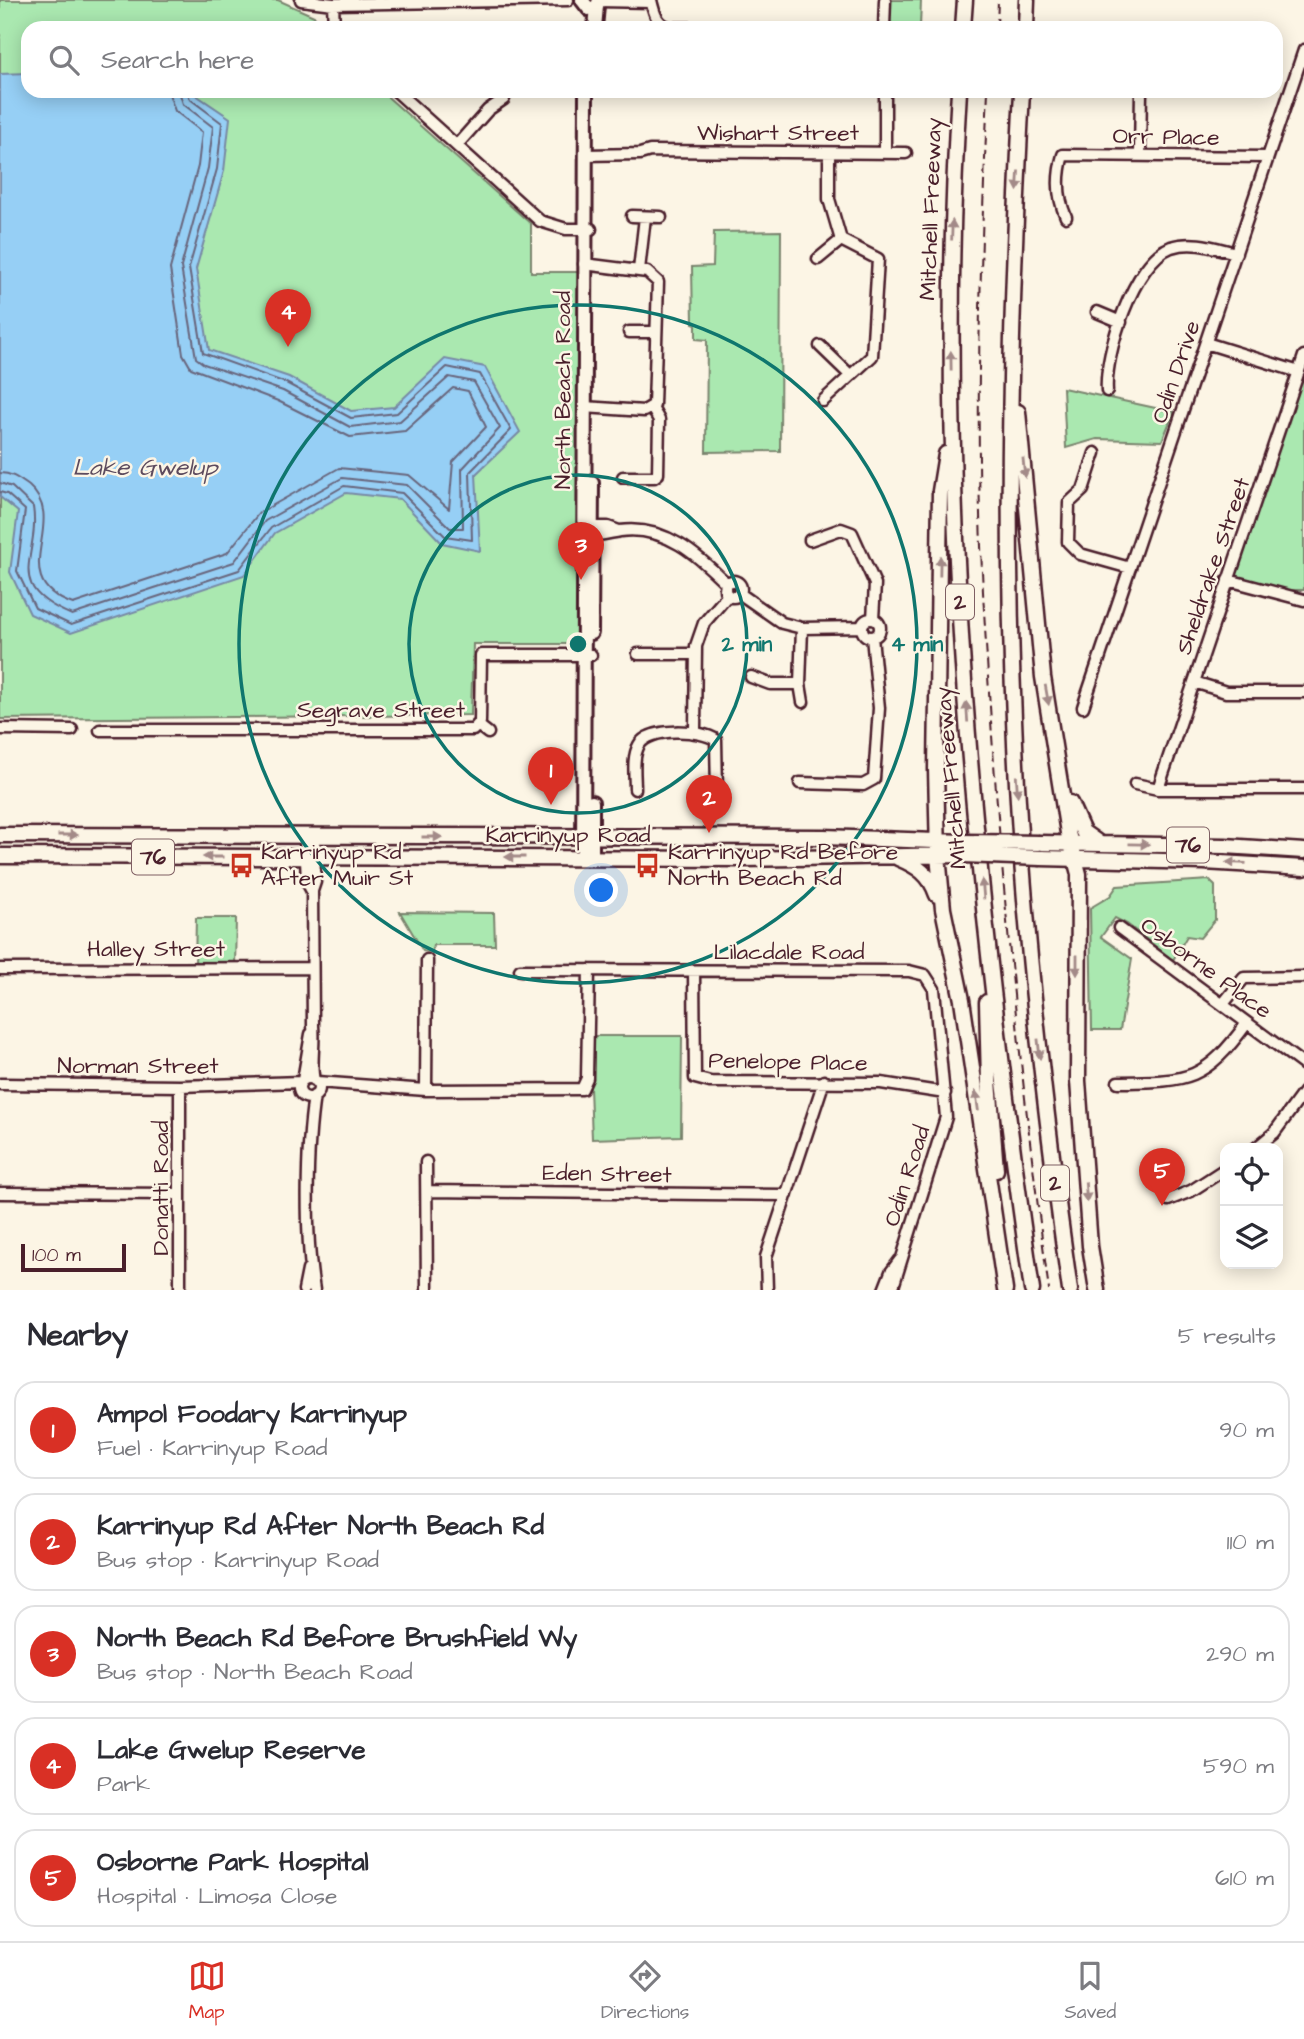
<!DOCTYPE html>
<html lang="en">
<head>
<meta charset="utf-8">
<style>
  body { margin:0; font-family:"Architects Daughter",sans-serif; background:#f2f2f3; color:#2b2b33 }
  .controls { position:absolute; right:21px; bottom:21px; display:grid; overflow:hidden; border-radius:14px; box-shadow:0 4px 18px #0003 }
  .controls button { width:63px; height:63px; display:grid; place-items:center; padding:0; border:0; border-bottom:2px solid #e1e1e2; background:#fff; color:#2b2b33; font:35px sans-serif }
  .scale { position:absolute; left:21px; bottom:18px; width:105px; box-sizing:border-box; padding-left:7px; border:4px solid #4a1f2b; border-top:0; font-size:19px; line-height:24px; white-space:nowrap; color:#4a1f2b; -webkit-text-stroke:5px #fcf5e5; paint-order:stroke }
  .you { position:absolute; left:602px; top:891px; width:24px; height:24px; margin:-18px; border:5px solid #fff; border-radius:50%; background:#1a73e8; box-shadow:0 0 0 10px #1a73e833 }
  .badge { display:grid; place-items:center; width:46px; height:46px; border-radius:50%; background:#d93025; color:#fff; font-size:23px; font-weight:700 }
  .pin { position:absolute; translate:-50% -58px; filter:drop-shadow(0 2px 4px #0008) }
  .pin::after { content:''; position:absolute; top:37px; width:24px; height:21px; background:inherit; clip-path:polygon(0 0,100% 0,50% 100%) }
  .list { margin:0; padding:0; list-style:none }
  h2 { display:flex; justify-content:space-between; align-items:center; height:91px; margin:0; padding:0 28px; font-size:30px }
  h2 small { font-size:23px; font-weight:400; color:#7c7c81 }
  .list li { display:grid; grid-template-columns:46px 1fr auto; gap:21px; align-items:center; box-sizing:border-box; height:98px; margin:0 14px 14px; padding:0 14px; border:2px solid #e1e1e2; border-radius:21px }
  .list b { display:block; font-size:26px; white-space:nowrap }
  .list p { margin:0; font-size:23px; white-space:nowrap; color:#7c7c81 }
  .list em { font-size:23px; font-style:normal; color:#7c7c81 }
  .icon { flex:none; width:38px; height:38px; fill:none; stroke:currentColor; stroke-width:2; stroke-linecap:round; stroke-linejoin:round }
  .map { position:relative; flex:none; width:1304px; height:1290px; overflow:hidden }
  .search { position:absolute; background:#fff; box-shadow:0 4px 18px #0003; left:21px; right:21px; top:21px; height:77px; display:flex; align-items:center; gap:18px; box-sizing:border-box; padding:0 24px; border-radius:21px; color:#7c7c81; font-size:26px }
  .sheet { height:651px; background:#fff }
  nav { display:flex; justify-content:space-around; align-items:center; box-sizing:border-box; height:98px; border-top:2px solid #e1e1e2; background:#fff; font-size:19px; color:#7c7c81 }
  nav a { display:grid; justify-items:center; gap:4px }
  nav .on { color:#d93025 }
  .map>svg:first-child { display:block }
  .green { fill:#aae8b0; stroke:#7a846e; stroke-width:2 }
  .water { fill:#96cff5; stroke:#7889a4; stroke-width:2 }
  .lines { fill:none; stroke-linecap:round; stroke-linejoin:round }
  .shore { stroke:#68657c; stroke-width:2 }
  .minor-casing { stroke:#4a1f2b; stroke-width:15 }
  .major-casing { stroke:#4a1f2b; stroke-width:18 }
  .highway-casing { stroke:#4a1f2b; stroke-width:19 }
  .minor { stroke:#fcf5e5; stroke-width:10 }
  .major { stroke:#fcf5e5; stroke-width:12 }
  .highway { stroke:#fcf5e5; stroke-width:14 }
  .rail { stroke:#4a1f2b; stroke-width:2; stroke-dasharray:10 5; stroke-linecap:butt }
  .highway-bridge-casing { stroke:#4a1f2b; stroke-width:19; stroke-linecap:butt }
  .highway-bridge { stroke:#fcf5e5; stroke-width:14 }
  .oneway { fill:#a38a88 }
  .ring { fill:none; stroke:#0f766e; stroke-width:3.5 }
  .labels { text-anchor:middle; dominant-baseline:central; stroke-width:5; stroke-linejoin:round; paint-order:stroke }
  .shield { fill:#fcf5e5; stroke:#7f5f63; stroke-width:2 }
  .shield-label { font-size:21px; font-weight:bold; fill:#4a1f2b }
  .street-label { font-size:23px; fill:#4a1f2b; stroke:#fcf5e5 }
  .poi-label { font-size:23px; fill:#4a1f2b; stroke:#fcf5e5; text-anchor:start }
  .water-label { font-size:24px; font-style:italic; fill:#5d4b5e; stroke:#fcf5e5 }
  .centre { fill:#0f766e; stroke:#fcf5e5; stroke-width:3.5 }
  .ring-label { font-size:21px; text-anchor:middle; font-weight:bold; fill:#0f766e; stroke:#fcf5e5; stroke-width:5; stroke-linejoin:round; paint-order:stroke }
</style>
</head>
<body>
<div class="map">
<svg width="1304" height="1290" viewBox="0 0 1304 1290">
  <rect width="100%" height="100%" fill="#fcf5e5"/>
  <filter id="ink" filterUnits="userSpaceOnUse"><feTurbulence type="fractalNoise" baseFrequency=".0143" numOctaves="2"/><feDisplacementMap in="SourceGraphic" scale="14" xChannelSelector="R" yChannelSelector="G"/><feConvolveMatrix kernelMatrix="1 2 1 2 8 2 1 2 1" color-interpolation-filters="sRGB"/></filter>
  <g filter="url(#ink)">
    <path class="green" d="M0,0H278L314,16L320,28H28V91H381L531,224V272H578L577,644H473L471,715L0,719Z
      M889,0H921L920,28H888Z
      M781,231L780,451L706,452L707,340L696,339V324L693,323L692,267L713,266L714,232Z
      M1304,373V590H1286L1234,575Z
      M1063,388L1174,412L1162,441L1097,439L1066,448Z
      M1209,880L1215,886V920L1200,938L1187,936L1173,960L1127,924L1115,918L1101,937L1132,959L1120,1030H1092L1090,908L1110,896L1117,886Z
      M400,912L494,913L495,945H433L432,952L423,951Z
      M196,918H236L235,968L195,965Z
      M588,1036H682L681,1136L592,1139Z"/>
    <path class="water" d="M28,73V91H190L230,118L224,171L196,269L209,350L289,377L351,411L394,407L445,359L485,367L520,432L476,474L480,551L442,543L400,499L346,493L275,533L244,575L71,633L30,614L10,572L18,512L0,497V74Z"/>
    <g class="lines">
      <path class="shore" d="M0,473C12,473 19,479 29,486C71,522 2,579 73,604L227,553L259,513L339,468L409,475L449,509L453,462L486,427L468,391L453,388L405,431L350,437L278,401L191,368L183,354L170,269L198,166L202,132L175,111L168,91
        M0,483L12,487L33,507C41,558 0,585 72,615L234,562L265,521L342,478L407,485L450,528H463L462,469L500,428L474,382L449,377L400,421L350,427L283,391L204,364L196,358L181,267L208,168L213,127L183,104L179,91
        M0,492L7,494L25,510L17,571L35,608L71,625L239,570L271,528L344,486L402,493L445,536L472,540L470,472L511,430L480,374L447,367L397,413L351,418L286,383L203,353L189,268L217,169L222,123L190,99L187,91"/>
      <defs>
        <path id="minor" d="M301,0L333,4L568,0
          M651,0C654,13 657,26 672,28
          M599,1L651,2
          M333,4L334,28
          M673,28H722
          M884,28L885,0
          M396,91L540,221L566,229H591
          M885,91V152
          M457,145L488,110L504,99
          M585,155L640,154L650,151L906,153
          M1140,155L1141,91
          M632,216L661,217
          M1066,217C1057,197 1057,176 1063,155L1268,157
          M818,259L841,240
          M639,270L645,217
          M1097,312L1121,322
          M629,332H656
          M1206,343L1299,372
          M820,346L849,374
          M1107,391C1104,354 1134,261 1171,247C1193,240 1215,248 1236,253
          M823,401L872,356L878,259L841,240L829,199V153
          M584,407L644,411L654,405L658,282L647,272L584,264
          M1095,453L1083,490L1069,503L1068,542L1080,554L1130,568
          M623,477H654L658,474L659,420L652,408
          M586,527H608L619,531
          M587,536C599,536 609,533 620,531C665,525 698,555 727,584
          M810,540L841,529L852,533L875,584L873,619
          M1228,580L1304,600
          M725 589a8 8 0 1 1 16 0a8 8 0 1 1-16 0Z
          M739,593L782,623L802,628L862,627
          M862 628a9 9 0 1 1 18 0a9 9 0 1 1-18 0Z
          M802,628L800,684L803,702
          M638,654H696
          M751,677L770,684H800
          M1194,682L1226,692H1304
          M1083,707L1304,50
          M479,726L488,733
          M0,729L72,730
          M100,730H473L480,722L481,655H591
          M695,730L696,646L704,623L728,595
          M800,783L863,785L874,779L879,708L872,637
          M1135,784L1158,789H1304
          M635,789C635,776 632,757 639,745C649,727 701,729 716,740L717,791
          M1158,789L1304,356
          M305,837L307,882L312,891
          M314,837L315,882L312,891L313,1026C315,1044 310,1066 314,1080
          M1119,928L1304,1065
          M0,969L312,968
          M520,970L909,971L925,975L934,989L946,1117L892,1290
          M694,971L695,1078L710,1082L881,1083L945,1093
          M1223,1004L1244,978L1304,977
          M299 1088a10 10 0 1 1 20 0a10 10 0 1 1-20 0Z
          M303,1080L311,1034
          M317,1082L426,1090L582,1089L587,1078L589,970
          M1118,1082C1188,1081 1204,1082 1247,1023
          M0,1084L180,1086L301,1082
          M426,1090L427,960
          M314,1096C306,1149 305,1237 314,1290
          M1256,1148L1274,1133L1304,1092
          M426,1162L427,1290
          M427,1191L787,1195
          M0,1193L180,1194
          M1168,1200L1191,1191L1225,1169
          M180,1290V1086
          M304,1290L308,1270
          M767,1290L766,1257L824,1081
          M884,1290L891,1272L900,1260"/>
        <path id="major" d="M582,0L589,9L597,6L599,0
          M595,28L597,6
          M591,633L592,483
          M592,802V857
          M583,858L586,91"/>
        <path id="highway" d="M963,28L965,0
          M1026,28L1027,0
          M959,91C934,491 975,894 1032,1290
          M1022,91C1011,300 1005,509 1014,719C1021,910 1043,1101 1070,1290
          M1018,412L1043,677L1068,833L1079,874L1078,1081L1090,1246L1097,1290
          M946,454L940,491L936,769L938,855L943,909L962,1000L1005,1290
          M1070,803L1083,832L1100,844
          M0,835L824,837L963,842
          M1039,843L1225,846L1304,851
          M0,856L743,859L963,855
          M898,858C917,866 930,874 937,895
          M1041,858L1204,862L1304,868
          M987,1002L989,1081L996,1170"/>
      </defs>
      <use href="#minor" class="minor-casing"/>
      <use href="#major" class="major-casing"/>
      <use href="#highway" class="highway-casing"/>
      <use href="#minor" class="minor"/>
      <use href="#major" class="major"/>
      <use href="#highway" class="highway"/>
      <path class="rail" d="M997,28L998,0
        M988,91C980,263 974,438 984,610C997,838 1018,1065 1049,1290"/>
      <defs>
        <path id="highway-bridge" d="M963,842L1039,843
          M963,855L1041,858"/>
      </defs>
      <use href="#highway-bridge" class="highway-bridge-casing"/>
      <use href="#highway-bridge" class="highway-bridge"/>
    </g>
    <defs><path id="oneway-solid" d="M-6-.8H1V-3.2L6.5 0L1 3.2V.8H-6Z" transform="scale(1.75)"/></defs>
    <g class="oneway">
      <use href="#oneway-solid" transform="translate(1018 181) rotate(93)"/>
      <use href="#oneway-solid" transform="translate(952 230) rotate(-88)"/>
      <use href="#oneway-solid" transform="translate(951 361) rotate(-91)"/>
      <use href="#oneway-solid" transform="translate(1024 468) rotate(84)"/>
      <use href="#oneway-solid" transform="translate(940 566) rotate(-89)"/>
      <use href="#oneway-solid" transform="translate(1047 695) rotate(80)"/>
      <use href="#oneway-solid" transform="translate(967 712) rotate(-94)"/>
      <use href="#oneway-solid" transform="translate(1017 786) rotate(86)"/>
      <use href="#oneway-solid" transform="translate(68 835)"/>
      <use href="#oneway-solid" transform="translate(432 837)"/>
      <use href="#oneway-solid" transform="translate(1139 844) rotate(1)"/>
      <use href="#oneway-solid" transform="translate(213 857) rotate(-180)"/>
      <use href="#oneway-solid" transform="translate(515 857) rotate(-180)"/>
      <use href="#oneway-solid" transform="translate(1236 863) rotate(-178)"/>
      <use href="#oneway-solid" transform="translate(983 889) rotate(-95)"/>
      <use href="#oneway-solid" transform="translate(1077 965) rotate(90)"/>
      <use href="#oneway-solid" transform="translate(1039 1049) rotate(84)"/>
      <use href="#oneway-solid" transform="translate(977 1101) rotate(-98)"/>
      <use href="#oneway-solid" transform="translate(1086 1192) rotate(86)"/>
    </g>
  </g>
  <g class="ring">
    <circle cx="578" cy="644" r="169"/>
    <circle cx="578" cy="644" r="339"/>
  </g>
  <defs>
    <symbol id="bus-bare" viewBox="-9 -9 18 18"><path d="M-5-6H5V4H4V6H2V4H-2V6H-4V4H-5ZM-3.5-4V0h7V-4ZM-3.5 1.2v1.5H-2V1.2ZM2 1.2v1.5H3.5V1.2Z" fill="#c8321e" stroke="#fcf5e5" stroke-width="2.5" paint-order="stroke"/></symbol>
  </defs>
  <g fill-rule="evenodd">
    <use href="#bus-bare" x="224" y="848" width="35" height="35"/>
    <use href="#bus-bare" x="630" y="848" width="35" height="35"/>
  </g>
  <g class="labels">
    <g class="shield">
      <rect x="946" y="584.5" width="28" height="35" rx="5"/>
      <rect x="1167" y="827.5" width="42" height="35" rx="5"/>
      <rect x="132" y="839.5" width="42" height="35" rx="5"/>
      <rect x="1041" y="1165.5" width="28" height="35" rx="5"/>
    </g>
    <g class="shield-label">
      <text x="960" y="602">2</text>
      <text x="1188" y="845">76</text>
      <text x="153" y="857">76</text>
      <text x="1055" y="1183">2</text>
    </g>
    <g class="street-label">
      <text x="778" y="133">Wishart Street</text>
      <text transform="translate(1166 137) rotate(1)">Orr Place</text>
      <text transform="translate(931 209) rotate(-88)">Mitchell Freeway</text>
      <text transform="translate(1176 372) rotate(-71)">Odin Drive</text>
      <text transform="translate(563 390) rotate(-90)">North Beach Road</text>
      <text transform="translate(1213 566) rotate(-71)">Sheldrake Street</text>
      <text x="381" y="710">Segrave Street</text>
      <text transform="translate(951 778) rotate(-95)">Mitchell Freeway</text>
      <text x="568" y="835">Karrinyup Road</text>
      <text x="156" y="949">Halley Street</text>
      <text x="789" y="952">Lilacdale Road</text>
      <text transform="translate(1206 968) rotate(36)">Osborne Place</text>
      <text transform="translate(788 1062) rotate(1)">Penelope Place</text>
      <text x="138" y="1066">Norman Street</text>
      <text transform="translate(607 1174) rotate(1)">Eden Street</text>
      <text transform="translate(907 1176) rotate(-72)">Odin Road</text>
      <text transform="translate(161 1188) rotate(-90)">Donatti Road</text>
    </g>
    <g class="poi-label">
      <text x="261" y="852">Karrinyup Rd<tspan x="261" dy="26">After Muir St</tspan></text>
      <text x="668" y="852">Karrinyup Rd Before<tspan x="668" dy="26">North Beach Rd</tspan></text>
    </g>
    <g class="water-label">
      <text x="145" y="468">Lake Gwelup</text>
    </g>
  </g>
  <circle cx="578" cy="644" r="10" class="centre"/>
  <g class="ring-label">
    <text x="747" y="651">2 min</text>
    <text x="917" y="651">4 min</text>
  </g>
</svg>
<div class="controls">
<button><svg class="icon" aria-label="locate" viewBox="0 0 24 24"><circle cx="12" cy="12" r="6"/><path d="M12 2v4M12 18v4M2 12h4M18 12h4"/></svg></button>
<button><svg class="icon" aria-label="layers" viewBox="0 0 24 24"><path d="M12 4l9 5-9 5-9-5zM3 14l9 5 9-5"/></svg></button>
</div>
<div class="scale">100 m</div>
<div class="you"></div>
<div class="pin badge" style="left:551px;top:805px">1</div>
<div class="pin badge" style="left:709px;top:833px">2</div>
<div class="pin badge" style="left:581px;top:580px">3</div>
<div class="pin badge" style="left:288px;top:347px">4</div>
<div class="pin badge" style="left:1162px;top:1206px">5</div>
<div class="search"><svg class="icon" aria-label="search" viewBox="0 0 24 24"><circle cx="10" cy="10" r="6"/><path d="M15 15l6 6"/></svg>Search here</div>
</div>
<section class="sheet">
<h2>Nearby<small>5 results</small></h2>
<ul class="list">
<li><span class="badge">1</span><div><b>Ampol Foodary Karrinyup</b><p>Fuel · Karrinyup Road</p></div><em>90 m</em></li>
<li><span class="badge">2</span><div><b>Karrinyup Rd After North Beach Rd</b><p>Bus stop · Karrinyup Road</p></div><em>110 m</em></li>
<li><span class="badge">3</span><div><b>North Beach Rd Before Brushfield Wy</b><p>Bus stop · North Beach Road</p></div><em>290 m</em></li>
<li><span class="badge">4</span><div><b>Lake Gwelup Reserve</b><p>Park</p></div><em>590 m</em></li>
<li><span class="badge">5</span><div><b>Osborne Park Hospital</b><p>Hospital · Limosa Close</p></div><em>610 m</em></li>
</ul>
</section>
<nav>
<a class="on"><svg class="icon" aria-label="map" viewBox="0 0 24 24"><path d="M3 6l6-2 6 2 6-2v14l-6 2-6-2-6 2zM9 4v14M15 6v14"/></svg>Map</a>
<a><svg class="icon" aria-label="directions" viewBox="0 0 24 24"><path d="M12 3l9 9-9 9-9-9zM9 14v-3h6M13 9l2 2-2 2"/></svg>Directions</a>
<a><svg class="icon" aria-label="saved" viewBox="0 0 24 24"><path d="M7 4h10v16l-5-4-5 4z"/></svg>Saved</a>
</nav>
</body>
</html>
